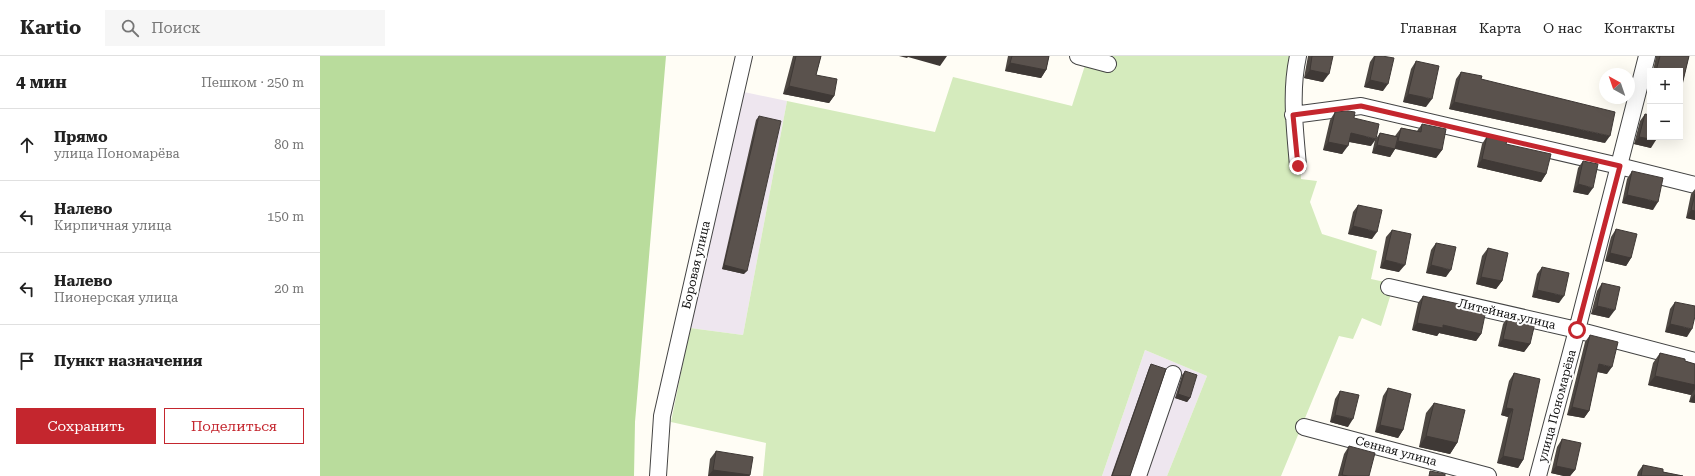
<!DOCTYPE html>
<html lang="ru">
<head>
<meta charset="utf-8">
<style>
  body { margin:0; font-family:"Roboto Serif",serif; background:#f6f6f6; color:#222 }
  .controls { position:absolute; right:12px; top:12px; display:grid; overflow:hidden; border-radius:0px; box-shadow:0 4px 16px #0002 }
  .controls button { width:36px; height:36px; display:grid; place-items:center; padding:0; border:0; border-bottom:1px solid #e0e0e0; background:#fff; color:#222; font:20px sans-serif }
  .compass { position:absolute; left:1279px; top:12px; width:36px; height:36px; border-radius:50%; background:#fff; box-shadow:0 4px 16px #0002; rotate:320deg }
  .stop { position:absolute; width:12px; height:12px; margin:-9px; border:3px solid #c4262e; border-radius:50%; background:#fff }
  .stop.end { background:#c4262e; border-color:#fff; box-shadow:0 1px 4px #0008 }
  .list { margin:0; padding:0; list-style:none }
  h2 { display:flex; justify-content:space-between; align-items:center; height:52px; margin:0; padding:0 16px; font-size:17px }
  h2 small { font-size:13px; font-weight:400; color:#767676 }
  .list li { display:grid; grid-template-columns:26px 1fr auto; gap:12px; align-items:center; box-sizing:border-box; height:72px; padding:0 16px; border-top:1px solid #e0e0e0 }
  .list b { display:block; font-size:15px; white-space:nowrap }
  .list p { margin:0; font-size:13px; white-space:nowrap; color:#767676 }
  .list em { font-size:13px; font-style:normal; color:#767676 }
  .actions { display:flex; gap:8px; padding:12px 16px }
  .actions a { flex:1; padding:9px 0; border:1px solid #c4262e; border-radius:0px; text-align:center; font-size:14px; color:#c4262e }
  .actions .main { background:#c4262e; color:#fff }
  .icon { flex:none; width:22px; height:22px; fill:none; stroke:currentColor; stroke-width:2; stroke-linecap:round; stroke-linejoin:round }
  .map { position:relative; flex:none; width:1375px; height:420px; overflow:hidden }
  header { display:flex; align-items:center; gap:24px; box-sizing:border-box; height:56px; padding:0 20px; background:#fff; border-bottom:1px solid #e0e0e0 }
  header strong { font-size:19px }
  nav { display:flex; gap:22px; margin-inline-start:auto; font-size:14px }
  .search { width:280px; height:36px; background:#f6f6f6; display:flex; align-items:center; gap:10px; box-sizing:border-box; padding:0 14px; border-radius:0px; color:#767676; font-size:15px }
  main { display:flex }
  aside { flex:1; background:#fff }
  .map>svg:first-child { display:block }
  .industrial { fill:#eee6ef }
  .green { fill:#d5ebbd }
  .forest { fill:#b9dc9c }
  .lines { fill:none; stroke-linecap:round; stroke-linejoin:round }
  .minor-casing { stroke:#444; stroke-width:18 }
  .minor { stroke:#fff; stroke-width:16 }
  .wall { fill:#4d4742 }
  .shaded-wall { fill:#3f3936 }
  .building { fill:#5a524d; stroke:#3f3936 }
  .route { stroke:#c4262e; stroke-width:5 }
  .labels { text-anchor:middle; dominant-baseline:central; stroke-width:4; stroke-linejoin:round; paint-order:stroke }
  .street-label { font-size:12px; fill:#111; stroke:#fff }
</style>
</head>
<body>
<header>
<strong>Kartio</strong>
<div class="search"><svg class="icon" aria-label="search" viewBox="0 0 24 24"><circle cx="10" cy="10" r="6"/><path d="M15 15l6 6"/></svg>Поиск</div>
<nav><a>Главная</a><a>Карта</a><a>О нас</a><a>Контакты</a></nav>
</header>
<main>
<aside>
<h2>4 мин<small>Пешком · 250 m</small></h2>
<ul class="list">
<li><svg class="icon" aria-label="ahead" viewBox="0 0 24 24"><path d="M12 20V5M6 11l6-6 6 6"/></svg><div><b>Прямо</b><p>улица Пономарёва</p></div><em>80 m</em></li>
<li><svg class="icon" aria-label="left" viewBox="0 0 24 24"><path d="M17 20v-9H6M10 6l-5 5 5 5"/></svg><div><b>Налево</b><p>Кирпичная улица</p></div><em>150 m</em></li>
<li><svg class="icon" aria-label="left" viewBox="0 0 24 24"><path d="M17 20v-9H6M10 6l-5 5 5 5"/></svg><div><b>Налево</b><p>Пионерская улица</p></div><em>20 m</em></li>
<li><svg class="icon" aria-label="arrive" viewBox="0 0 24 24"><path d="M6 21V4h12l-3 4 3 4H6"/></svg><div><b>Пункт назначения</b></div></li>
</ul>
<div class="actions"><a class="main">Сохранить</a><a>Поделиться</a></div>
</aside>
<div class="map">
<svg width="1375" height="420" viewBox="0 0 1375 420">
  <rect width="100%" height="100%" fill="#fffdf5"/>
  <path class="industrial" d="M424,36L467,45L423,279L370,272Z
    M825,294L887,320L847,420H782Z"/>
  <path class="green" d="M768,0H975L981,123L997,125L990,146L1002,178L1057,195L1051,223L1074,228L1061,270L1042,262L1033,283L1019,280L961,420H847L887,320L825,294L782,420H443L446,387L351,366L370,272L423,279L467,45L615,76L633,21L752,50Z"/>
  <path class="forest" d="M0,0H346L315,366L314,420H0Z"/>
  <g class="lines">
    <defs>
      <path id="minor" d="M758,0L788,8
        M973,59L1041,50L1299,110L1375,129
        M978,110C975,73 970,36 978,0
        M1069,231L1257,274L1375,305
        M984,371L1168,420
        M338,420L342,360L424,0
        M818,420L853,318
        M1218,420L1257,274L1327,0"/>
    </defs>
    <use href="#minor" class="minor-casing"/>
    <use href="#minor" class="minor"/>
  </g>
  <path class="wall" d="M473,0H501L496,19L514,40L509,47L463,38Z
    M688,0H729L726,14L721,22L685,15Z
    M988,0H1013L1003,26L984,22Z
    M1054,0H1062L1063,35L1044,31L1050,6Z
    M1336,0H1369L1362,29L1360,33V15H1333Z
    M1096,5L1106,51L1083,46L1091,13Z
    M1141,16L1161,23L1285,87L1129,53L1136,23Z
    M1015,56L1034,62L1051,90L1029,86L1022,98L1003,94L1010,64Z
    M1325,58L1331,92L1314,88L1320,65Z
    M439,60L424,218L402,213L436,64Z
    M1102,68L1122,94L1116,102L1075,93L1070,101L1052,97L1055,84L1060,77L1075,80L1081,72L1097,75Z
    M1167,80L1226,118L1221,126L1157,111L1162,88Z
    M1263,105L1268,139L1253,136L1258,112Z
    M1312,115L1333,154L1302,147L1307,123Z
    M1375,133V164L1366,162L1371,138Z
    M1038,149L1052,183L1028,178L1033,156Z
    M1296,173L1311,202L1306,210L1285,205L1291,181Z
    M1072,174L1079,216L1060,212L1066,181Z
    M1116,187L1126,221L1106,217L1111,194Z
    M1168,192L1182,225L1176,233L1156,228L1162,200Z
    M1222,211L1239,247L1212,241L1217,218Z
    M1282,227L1289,262L1271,258L1277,235Z
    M1103,240L1161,278L1156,285L1119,277L1117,280L1092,274L1098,247Z
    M1355,246L1367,281L1345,276L1350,253Z
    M1188,261L1210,288L1204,296L1178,290L1183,268Z
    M1270,279L1287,318L1277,316L1269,355L1264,362L1247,359L1265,286Z
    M1340,297L1365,305L1375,308V347L1369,346L1371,339L1328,329L1333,307Z
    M831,308L810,420H791L829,312Z
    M865,315L870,342L867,346L855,342L862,319Z
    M1194,317L1203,404L1198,412L1177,407L1188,361L1181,359L1189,325Z
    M1068,332L1083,374L1078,382L1055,376L1063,340Z
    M1020,335L1028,371L1010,366L1015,343Z
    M1114,347L1137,387L1130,398L1099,391L1106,357Z
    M1242,383L1255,414L1250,420H1244L1231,417L1237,391Z
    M1029,390L1049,420H1018L1024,398Z
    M396,395L430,419L429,420H388L390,403Z
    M1323,409L1343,416L1363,420H1317L1318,416Z"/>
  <path class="shaded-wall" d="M579,0H627L620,10L588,1L587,2Z
    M690,7L726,14L721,22L685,15Z
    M990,14L1009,18L1003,26L984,22Z
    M1050,24L1068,28L1063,35L1044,31Z
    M469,30L514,40L509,47L463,38Z
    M1088,38L1112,43L1106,51L1083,46Z
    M1134,46L1290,80L1285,87L1129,53Z
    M1031,77L1056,83L1051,90L1025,85Z
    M1319,81L1336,84L1331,92L1314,88Z
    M1078,85L1122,94L1116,102L1073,92Z
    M1008,86L1028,90L1022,98L1003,94Z
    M1057,89L1075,93L1070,101L1052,97Z
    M1162,103L1226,118L1221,126L1157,111Z
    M1258,128L1273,132L1268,139L1253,136Z
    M1307,139L1338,146L1333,154L1302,147Z
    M1371,154L1375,155V164L1366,162Z
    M1033,170L1057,176L1052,183L1028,178Z
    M1290,197L1311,202L1306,210L1285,205Z
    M1065,204L1085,209L1079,216L1060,212Z
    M404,209L427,215L424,218L402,213Z
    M1111,209L1131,214L1126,221L1106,217Z
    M1161,221L1182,225L1176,233L1156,228Z
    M1217,234L1244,240L1239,247L1212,241Z
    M1277,250L1295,254L1289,262L1271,258Z
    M1097,267L1123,269L1161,278L1156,285L1119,277L1117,280L1092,274Z
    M1350,268L1372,273L1367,281L1345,276Z
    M1183,283L1210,288L1204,296L1178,290Z
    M1279,308L1292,311L1287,318L1274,315Z
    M1335,320L1375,329V333L1371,339L1328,329Z
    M858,338L870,342L867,346L855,342Z
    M1375,338V347L1369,346Z
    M1252,351L1269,355L1264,362L1247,359Z
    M1186,352L1193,353L1188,361L1181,359Z
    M1015,359L1033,363L1028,371L1010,366Z
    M1060,369L1083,374L1078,382L1055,376Z
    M1106,380L1137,387L1130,398L1099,391Z
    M1183,400L1203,404L1198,412L1177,407Z
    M1236,410L1255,414L1250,420H1244L1231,417Z
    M393,414L430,419L429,420H388Z"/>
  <path class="building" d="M476,0H501L496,19L517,23L514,40L469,30Z
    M692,0H729L726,14L690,7Z
    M992,0H1013L1009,18L990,14Z
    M1055,0H1062L1074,2L1068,28L1050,24Z
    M1340,0H1369L1362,29H1360V15H1336Z
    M1096,5L1119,10L1112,43L1088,38Z
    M1141,16L1162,20L1161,23L1295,56L1290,80L1134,46Z
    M1028,55L1035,56L1034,62L1059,68L1056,83L1031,77L1028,90L1008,86L1015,56Z
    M1325,58L1330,59V81H1337L1336,84L1319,81Z
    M439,60L461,65L427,215L404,209Z
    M1102,68L1126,73L1122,94L1078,85L1081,72L1101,76Z
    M1060,77L1078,81L1075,93L1057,89Z
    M1167,80L1187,85L1186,88L1231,98L1226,118L1162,103Z
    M1263,105L1278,108L1273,132L1258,128Z
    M1312,115L1343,122L1338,146L1307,139Z
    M1375,138V155L1371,154Z
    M1038,149L1062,154L1057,176L1033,170Z
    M1296,173L1317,178L1311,202L1290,197Z
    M1072,174L1091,178L1085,209L1065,204Z
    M1116,187L1136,191L1131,214L1111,209Z
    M1168,192L1188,197L1182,225L1161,221Z
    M1222,211L1249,217L1244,240L1217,234Z
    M1282,227L1300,231L1295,254L1277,250Z
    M1103,240L1166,254L1161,278L1123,269V272L1097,267Z
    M1355,246L1375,250V260L1372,273L1350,268Z
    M1188,261L1215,267L1210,288L1183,283Z
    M1270,279L1298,286L1292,311L1279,308L1269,355L1252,351Z
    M1340,297L1365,303V305L1375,308V329L1335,320Z
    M831,308L846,313L810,420H792Z
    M865,315L877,319L870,342L858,338Z
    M1194,317L1220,323L1203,404L1183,400L1193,353L1186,352Z
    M1068,332L1091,338L1083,374L1060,369Z
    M1020,335L1039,339L1033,363L1015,359Z
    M1114,347L1145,354L1137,387L1106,380Z
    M1242,383L1261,387L1255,414L1236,410Z
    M1029,390L1055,397L1049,420H1028L1022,419Z
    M396,395L433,401L430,419L393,414Z
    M1323,409L1343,413V416L1363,420H1321Z
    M1110,415L1125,418V420H1109Z"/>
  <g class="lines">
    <path class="route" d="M978,110L973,59L1041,50L1300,110L1257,274"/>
  </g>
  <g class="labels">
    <g class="street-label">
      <text transform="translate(376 209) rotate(-77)">Боровая улица</text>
      <text transform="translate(1187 258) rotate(13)">Литейная улица</text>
      <text transform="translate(1237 350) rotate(-75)">улица Пономарёва</text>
      <text transform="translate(1076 395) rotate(15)">Сенная улица</text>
    </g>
  </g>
</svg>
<div class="controls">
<button>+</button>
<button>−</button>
</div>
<svg class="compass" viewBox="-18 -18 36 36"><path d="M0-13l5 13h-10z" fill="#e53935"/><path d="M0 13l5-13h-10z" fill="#767676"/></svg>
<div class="stop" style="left:1257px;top:274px"></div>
<div class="stop end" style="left:978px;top:110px"></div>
</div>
</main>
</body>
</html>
